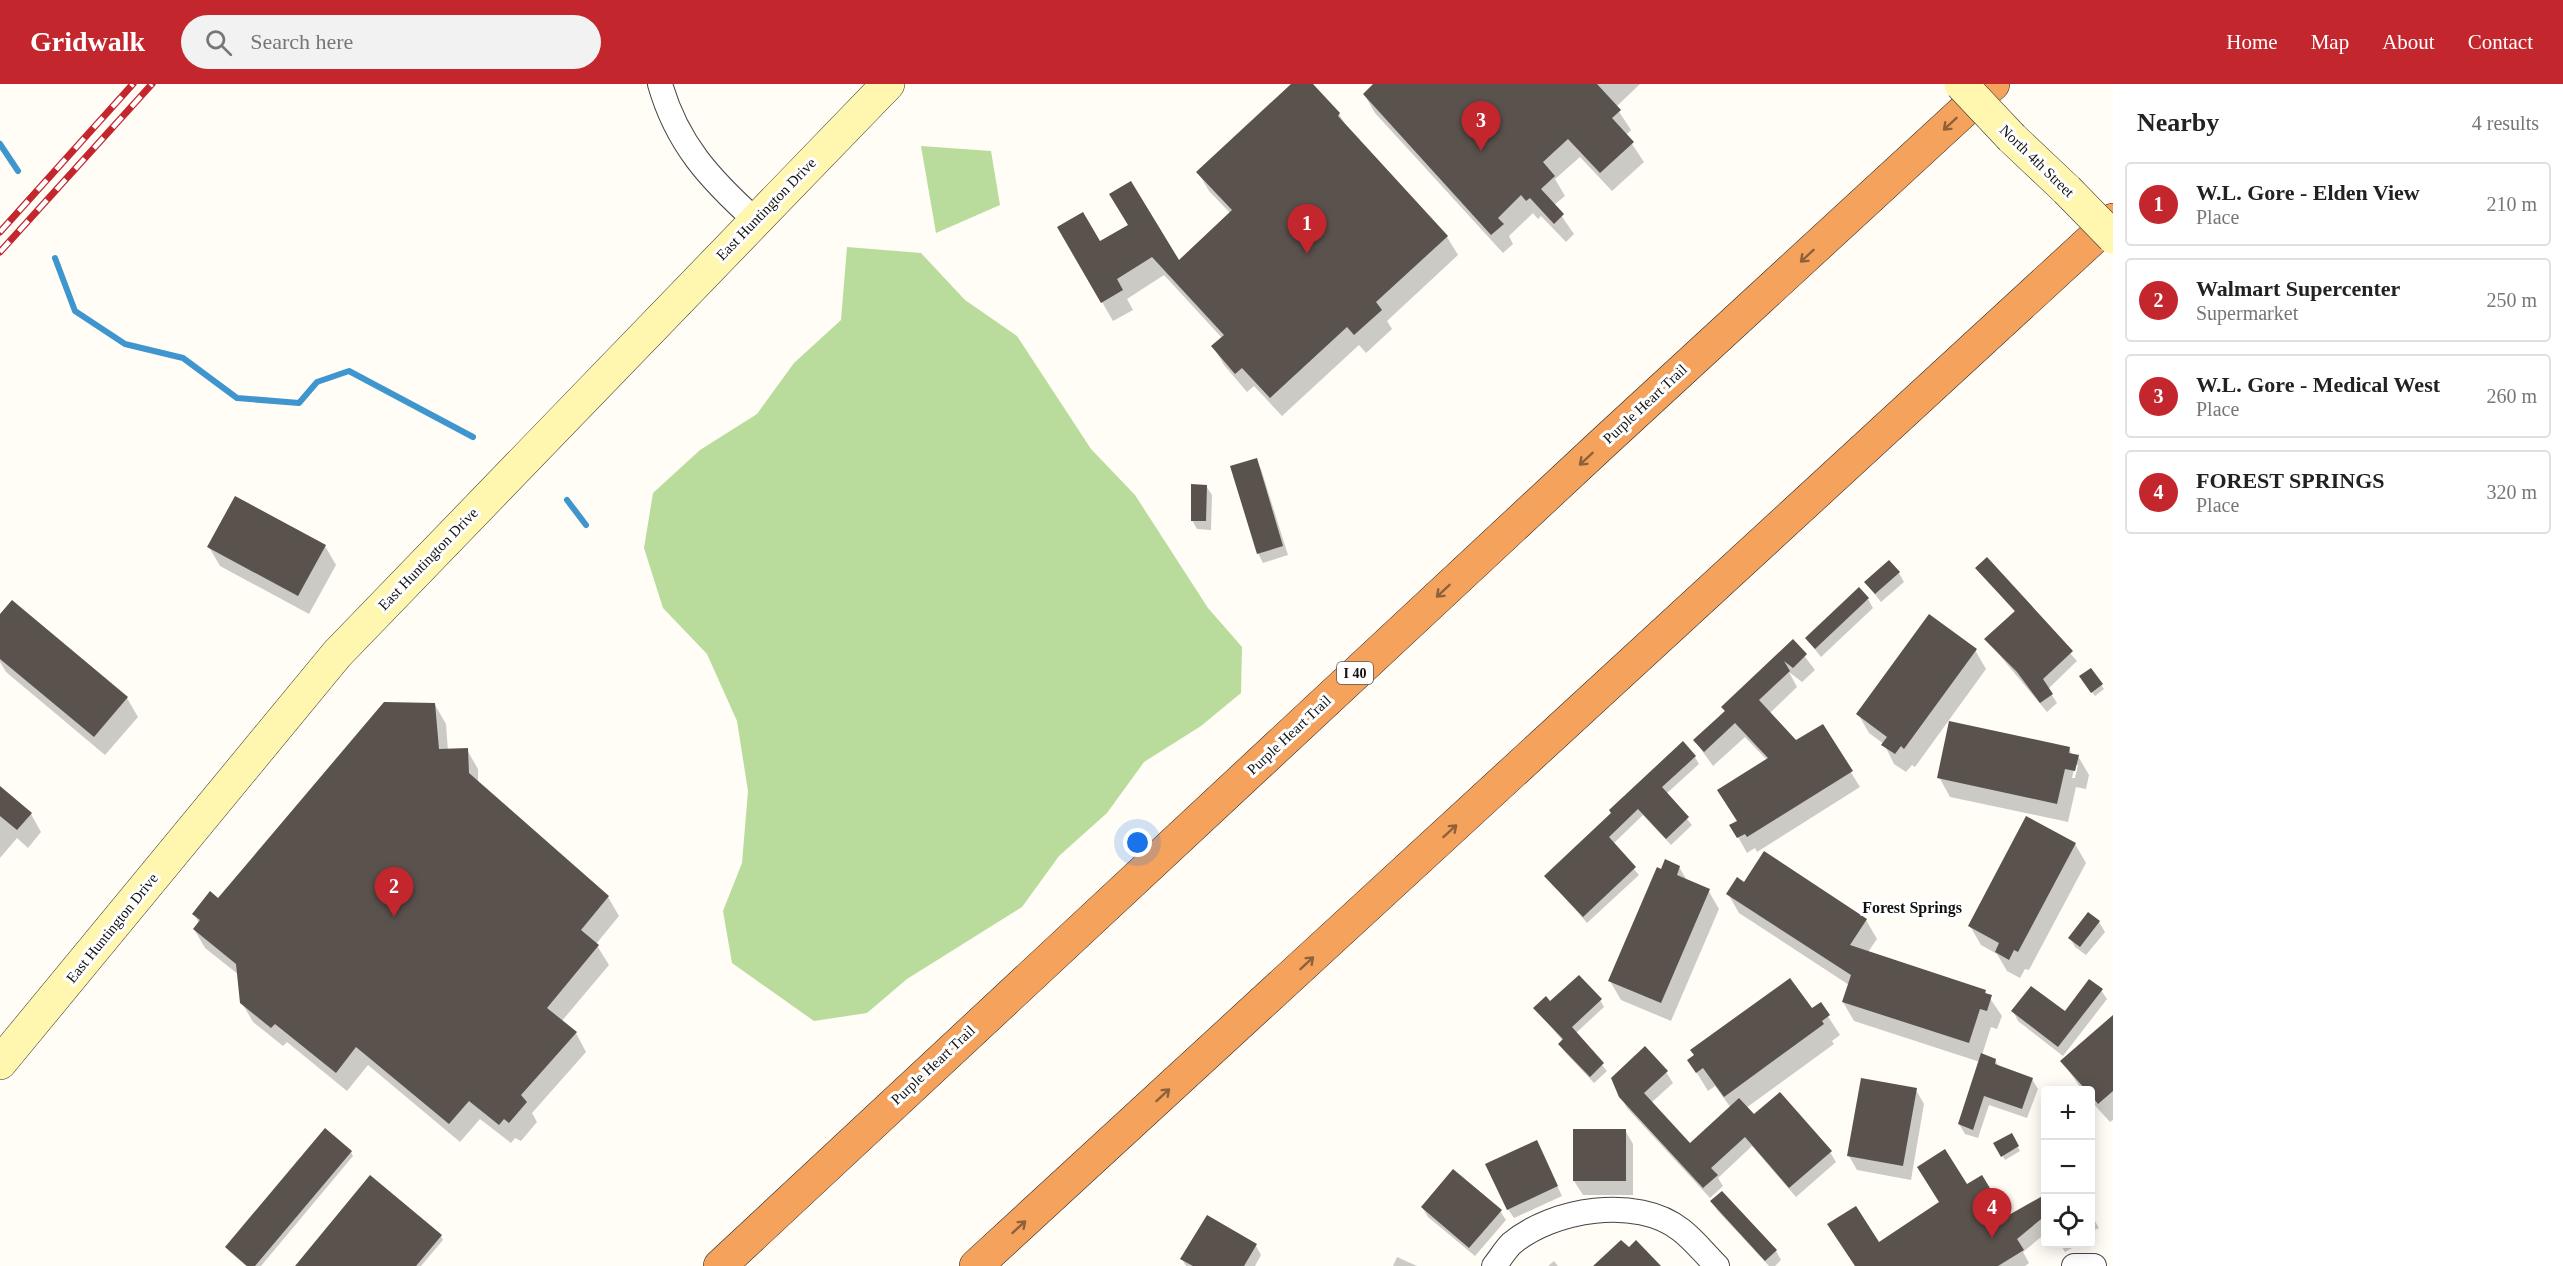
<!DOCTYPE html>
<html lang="en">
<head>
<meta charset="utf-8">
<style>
  body { margin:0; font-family:Georgia,serif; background:#f2f2f2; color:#222 }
  .controls { position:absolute; right:18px; bottom:18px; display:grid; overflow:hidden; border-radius:6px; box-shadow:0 3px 15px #0003 }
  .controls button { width:54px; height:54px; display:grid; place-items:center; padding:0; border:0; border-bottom:2px solid #e0e0e0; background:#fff; color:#222; font:30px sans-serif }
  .you { position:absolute; left:1138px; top:759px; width:21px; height:21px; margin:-15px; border:4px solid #fff; border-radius:50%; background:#1a73e8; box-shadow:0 0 0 9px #1a73e833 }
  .badge { display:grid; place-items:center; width:39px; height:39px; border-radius:50%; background:#c4262e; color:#fff; font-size:20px; font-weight:700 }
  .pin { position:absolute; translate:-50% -50px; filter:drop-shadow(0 2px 3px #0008) }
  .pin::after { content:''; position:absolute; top:32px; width:21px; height:18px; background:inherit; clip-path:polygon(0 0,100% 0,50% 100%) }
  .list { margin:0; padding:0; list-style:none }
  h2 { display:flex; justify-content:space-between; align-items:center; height:78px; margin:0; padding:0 24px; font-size:26px }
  h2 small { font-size:20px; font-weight:400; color:#767676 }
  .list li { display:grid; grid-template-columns:39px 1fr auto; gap:18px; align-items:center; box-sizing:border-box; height:84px; margin:0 12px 12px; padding:0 12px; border:2px solid #e0e0e0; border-radius:6px }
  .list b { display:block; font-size:22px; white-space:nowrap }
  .list p { margin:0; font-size:20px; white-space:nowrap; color:#767676 }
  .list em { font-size:20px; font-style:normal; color:#767676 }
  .icon { flex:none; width:33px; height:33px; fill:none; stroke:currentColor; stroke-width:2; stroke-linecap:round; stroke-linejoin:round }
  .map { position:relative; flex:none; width:2113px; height:1182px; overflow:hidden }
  header { display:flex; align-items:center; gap:36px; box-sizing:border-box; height:84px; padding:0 30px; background:#c4262e; color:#fff }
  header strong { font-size:28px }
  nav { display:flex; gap:33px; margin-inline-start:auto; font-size:21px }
  .search { width:420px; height:54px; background:#f2f2f2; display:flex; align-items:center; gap:15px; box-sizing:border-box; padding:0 21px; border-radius:33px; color:#767676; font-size:22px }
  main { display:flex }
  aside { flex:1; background:#fff }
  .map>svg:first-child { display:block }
  .forest { fill:#b9dc9c }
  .shadow { fill:#0003; fill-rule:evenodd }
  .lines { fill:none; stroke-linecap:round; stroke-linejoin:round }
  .stream { stroke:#3f96cf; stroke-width:6 }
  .building { fill:#5a524d }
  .street-casing { stroke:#444; stroke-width:26 }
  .secondary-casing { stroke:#333; stroke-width:34 }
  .highway-casing { stroke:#222; stroke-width:34 }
  .street { stroke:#fff; stroke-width:24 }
  .secondary { stroke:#fff6b0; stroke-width:33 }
  .highway { stroke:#f5a25d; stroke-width:33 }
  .rail-casing { stroke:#c4262e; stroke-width:7 }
  .rail { stroke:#fff; stroke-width:4.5; stroke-dasharray:14; stroke-linecap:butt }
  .secondary-bridge-casing { stroke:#333; stroke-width:34; stroke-linecap:butt }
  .secondary-bridge { stroke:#fff6b0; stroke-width:33 }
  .oneway { stroke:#8e613b }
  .labels { text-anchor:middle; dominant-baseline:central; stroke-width:6; stroke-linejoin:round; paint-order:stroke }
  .shield { fill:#fff; stroke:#585858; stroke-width:1.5 }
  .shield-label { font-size:14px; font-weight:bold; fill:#111 }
  .street-label { font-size:15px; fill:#111; stroke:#fff }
  .neighbourhood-label { font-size:16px; font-weight:bold; fill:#111; stroke:#fff }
</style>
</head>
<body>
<header>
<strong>Gridwalk</strong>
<div class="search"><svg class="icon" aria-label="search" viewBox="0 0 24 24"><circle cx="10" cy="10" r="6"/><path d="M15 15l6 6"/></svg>Search here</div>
<nav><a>Home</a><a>Map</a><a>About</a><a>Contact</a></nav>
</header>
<main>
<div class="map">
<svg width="2113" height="1182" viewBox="0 0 2113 1182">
  <rect width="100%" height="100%" fill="#fffdf5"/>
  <path class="forest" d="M921,62L991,67L1000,121L936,149Z
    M847,163L921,169L965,216L1017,252L1091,365L1135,411L1208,524L1242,563L1241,609L1201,642L1144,678L1107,729L1059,772L1022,823L907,895L867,929L814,937L732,879L723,827L742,779L748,707L737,637L707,570L663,524L644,464L653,409L700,366L757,330L794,279L841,236Z"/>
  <path class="shadow" d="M1293,0H1311L1339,30L1347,44L1447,153L1458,171L1387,237L1392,245L1366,269L1359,261L1282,332L1254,302L1247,308L1224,281L1213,262L1222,254L1164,191L1127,215L1133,226L1113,237L1059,143L1100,159L1179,178L1231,130L1209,107L1198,88Z
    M1376,0H1640L1616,23L1631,46L1626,51L1644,78L1612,107L1580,73L1555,95L1565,112L1554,121L1574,150L1566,158L1541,132L1538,135L1533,129L1509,152L1513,160L1503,169L1375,29L1364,10Z
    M1256,376L1261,385L1288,471L1263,479L1258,469Z
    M1206,402L1212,411L1211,446L1197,445L1192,436Z
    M325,462L336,481L309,530L220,482L209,463Z
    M1987,475L2077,577L2048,605L2057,619L2047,628L1986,555L2015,528L1977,484Z
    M1899,489L1904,498L1881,518L1866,499Z
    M1868,515L1873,524L1821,573L1806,554Z
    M0,532L127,614L138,633L105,671L6,588L0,578Z
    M1793,557L1815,586L1802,598L1789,588L1797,603L1770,629L1796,658L1822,642L1860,703L1757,768L1755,764L1747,769L1732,742L1738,738L1767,676L1745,653L1713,682L1695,657Z
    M1975,566L1986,585L1915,683L1912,681L1906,688L1894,680L1884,660L1869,649L1858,630Z
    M2091,586L2104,605L2095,612L2083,597Z
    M435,621L446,640L448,667L467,666L478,685V700L608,813L619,832L596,860L609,881L561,938L576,949L586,968L532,1029L537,1038L521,1057L515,1054L511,1059L480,1035L460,1058L368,981L347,1007L287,958L283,962L253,938L242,919L239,891L205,864L194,845L199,839L194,830L218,816Z
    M2069,664L2072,671L2078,672L2089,691L2086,705L2076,703L2068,738L1950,713L1939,693ZM2075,681H2078L2075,694H2072Z
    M1695,673L1699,680L1666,710L1692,741L1671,761L1643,731L1613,760L1639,791L1587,839L1546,792Z
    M0,704L31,730L41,748L28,764L17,754L0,774Z
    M2075,760L2086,779L2029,886L2025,885L2020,894L2007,887L1997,870L1981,861L1970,842Z
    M1679,783L1688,798L1708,806L1719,825L1671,937L1621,916L1610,897L1662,786Z
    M1744,800L1866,836L1877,855L1868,868L1985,907L2002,932L1997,945L1991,943L1982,971L1995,976L2000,984L2032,995L2038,1005L2027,1034L1989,1021L1978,1054L1965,1050L1959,1040L1980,978L1854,937L1843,918L1849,901L1739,829L1728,810Z
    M2088,830L2099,838L2105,848L2086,871L2075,863L2070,854Z
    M2101,906L2107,915L2063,972L2018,937L2013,927L2063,929Z
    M1600,916L1604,923L1576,949L1607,987L1594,999L1564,967L1560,960L1563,957L1535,924L1550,919Z
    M1820,920L1840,951L1832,957L1834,960L1746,1024L1754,1032L1830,1068L1836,1078L1796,1113L1752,1062L1718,1094L1723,1102L1710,1114L1627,1024L1620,1012L1666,988L1673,999L1651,1019L1690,1061L1731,1024L1715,1002L1708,1007L1689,976L1812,926Z
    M2113,933V1036L2110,1038L2090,1016V1006H2082L2062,977Z
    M1916,1006L1924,1020L1911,1096L1857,1086L1849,1072Z
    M1625,1046L1633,1060V1111H1583L1574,1097Z
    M2011,1051L2020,1067L2005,1076L1995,1059Z
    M1541,1067L1562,1112L1514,1134L1508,1125Z
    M351,1068L353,1072L261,1182H246L229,1167L226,1163Z
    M1967,1103L2006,1134L2046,1111V1149L2023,1168L2029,1179L2025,1182H1982Z
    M1722,1109L1776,1167L1781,1176L1775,1182H1769L1718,1127L1712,1118Z
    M2090,1122L2095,1130L2092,1132L2099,1144L2090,1148Z
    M1422,1123L1500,1127L1506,1136L1475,1172L1428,1133Z
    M441,1152L443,1156L421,1182H297Z
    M2060,1160H2079L2065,1168Z
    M1256,1162L1261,1171L1255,1182H1186L1182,1175Z
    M1397,1173L1417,1182H1393Z
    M1554,1177L1558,1182H1548Z"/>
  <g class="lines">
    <path class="stream" d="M0,60L18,87
      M55,174L75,227L125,260L183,274L237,314L299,319L317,298L349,287L473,353
      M567,416L586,441"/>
  </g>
  <path class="building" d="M1291,0H1313L1340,29L1338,32L1448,152L1376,218L1382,226L1354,251L1347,243L1270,314L1242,284L1235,290L1211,262L1224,251L1152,173L1117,195L1123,206L1101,219L1057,143L1083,128L1100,157L1128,141L1109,110L1131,97L1179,176L1232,126L1196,88Z
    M1373,0H1597L1621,26L1612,34L1634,58L1600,89L1568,55L1543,78L1555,92L1541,105L1564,130L1554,140L1530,114L1526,117L1521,111L1498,134L1504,140L1491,151L1363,10Z
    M1257,374L1283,462L1257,470L1230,382Z
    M1191,400L1207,401L1206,437H1191Z
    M235,412L326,461L298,512L207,463Z
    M1987,473L2073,567L2043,595L2053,610L2040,619L2017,588L1984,555L2015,527L1975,484Z
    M1889,476L1900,488L1875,510L1864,498Z
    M1859,503L1869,514L1815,565L1805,554Z
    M12,516L128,613L94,653L0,575V530Z
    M1929,530L1977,565L1904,665L1901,662L1895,670L1881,661L1887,653L1856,630Z
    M1793,555L1807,570L1793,584L1784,577L1790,587L1759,616L1796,656L1823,640L1853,687L1747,753L1745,750L1737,754L1729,741L1737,737L1717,706L1768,674L1735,639L1704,668L1693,656L1725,627L1721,623Z
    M2091,584L2103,600L2091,609L2079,592Z
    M384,618L435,619L439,665L468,664L469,689L609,812L581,846L599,861L547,924L577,948L521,1011L527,1018L509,1039L504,1035L499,1041L469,1017L449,1040L356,963L336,989L275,940L271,944L240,919L236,880L193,845L200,836L192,830L210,807L218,814Z
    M1949,637L2070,663L2069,669L2079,671L2075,687L2065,685L2057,720L1937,694Z
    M1683,657L1696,672L1662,703L1689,733L1666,755L1638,725L1609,753L1636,783L1583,833L1544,792L1611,729L1609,726Z
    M0,702L32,729L17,746L0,732Z
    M2026,732L2076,759L2018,868L2014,866L2009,876L1995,868L1999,859L1968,842Z
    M1764,767L1867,835L1850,861L1986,906L1985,909L1992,911L1987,927L1980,925L1969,959L1842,918L1851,891L1726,810L1737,793L1744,798Z
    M1665,775L1680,782L1677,791L1710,805L1661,919L1608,897L1657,783L1661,785Z
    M2088,828L2100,837L2080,863L2068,854Z
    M1579,891L1602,915L1572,943L1604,979L1590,993L1558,960L1563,955L1533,924L1546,912L1550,917Z
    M1790,894L1812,924L1821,918L1830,931L1822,937L1824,940L1724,1013L1703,984L1696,989L1687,976L1694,971L1690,966Z
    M2089,895L2103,905L2058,963L2011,927L2031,902L2065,927Z
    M2113,931V1007L2098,1020L2091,1011V1006H2086L2060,977Z
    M1645,962L1668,987L1644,1009L1690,1059L1739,1014L1754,1030L1780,1008L1832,1067L1789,1104L1745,1053L1711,1084L1718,1091L1703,1104L1619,1013L1611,994Z
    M1981,969L1996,975L1995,980L2033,994L2022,1025L1984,1012L1973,1046L1958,1040Z
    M1861,994L1917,1004L1903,1082L1847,1072Z
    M325,1044L352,1067L255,1182H247L225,1163Z
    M1573,1045H1626V1097H1573Z
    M2012,1049L2019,1062L2001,1073L1993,1059Z
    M1537,1056L1558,1102L1507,1126L1485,1080Z
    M1945,1065L1967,1100L1982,1091L2007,1132L2046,1110V1131L2017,1155L2024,1166L1998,1182H1855L1827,1140L1856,1122L1879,1158L1939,1118L1917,1083Z
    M1453,1085L1502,1126L1469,1164L1421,1123Z
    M370,1091L442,1151L416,1182H295Z
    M1722,1107L1777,1166L1765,1177L1710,1117Z
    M1207,1131L1257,1160L1244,1182H1193L1180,1175Z
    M1621,1156L1629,1163L1636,1156L1661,1182H1593Z"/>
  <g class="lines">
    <defs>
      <path id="street" d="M660,0C677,60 710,95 755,136
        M1494,1182C1500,1175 1505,1166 1511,1160C1552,1125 1637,1111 1681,1146C1694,1156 1705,1170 1717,1182
        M2074,1182H2094"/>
      <path id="secondary" d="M2012,54L2067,106
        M0,979L337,570L888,0"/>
      <path id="highway" d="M720,1182L1602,360L1993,0
        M976,1182L2113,136"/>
    </defs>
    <use href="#street" class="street-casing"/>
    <use href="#secondary" class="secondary-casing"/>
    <use href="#highway" class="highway-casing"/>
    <use href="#street" class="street"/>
    <use href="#secondary" class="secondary"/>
    <use href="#highway" class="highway"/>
    <defs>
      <path id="rail" d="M0,148L133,0
        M0,168L152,0"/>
    </defs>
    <use href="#rail" class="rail-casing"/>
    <use href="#rail" class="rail"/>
    <defs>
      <path id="secondary-bridge" d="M1961,0L2012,54
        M2067,106L2113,153"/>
    </defs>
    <use href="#secondary-bridge" class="secondary-bridge-casing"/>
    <use href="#secondary-bridge" class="secondary-bridge"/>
  </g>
  <defs><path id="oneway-shaft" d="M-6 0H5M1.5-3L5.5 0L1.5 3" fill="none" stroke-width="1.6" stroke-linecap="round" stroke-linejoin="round" transform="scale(1.5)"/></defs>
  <g class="oneway">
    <use href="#oneway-shaft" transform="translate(1950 40) rotate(137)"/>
    <use href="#oneway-shaft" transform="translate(1807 172) rotate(137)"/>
    <use href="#oneway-shaft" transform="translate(1586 375) rotate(137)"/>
    <use href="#oneway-shaft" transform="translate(1443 507) rotate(137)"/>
    <use href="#oneway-shaft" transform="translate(1450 747) rotate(-42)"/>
    <use href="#oneway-shaft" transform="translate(1307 879) rotate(-43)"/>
    <use href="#oneway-shaft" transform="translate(1163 1011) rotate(-43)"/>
    <use href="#oneway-shaft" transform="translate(1019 1143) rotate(-42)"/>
  </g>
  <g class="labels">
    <rect class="shield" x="1337" y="578" width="36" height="22" rx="4.5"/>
    <g class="shield-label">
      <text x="1355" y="589">I 40</text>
    </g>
    <g class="street-label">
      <text transform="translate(2037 77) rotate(44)">North 4th Street</text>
      <text transform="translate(766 125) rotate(-46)">East Huntington Drive</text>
      <text transform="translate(1645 320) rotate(-43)">Purple Heart Trail</text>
      <text transform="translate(428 475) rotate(-46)">East Huntington Drive</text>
      <text transform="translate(1289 651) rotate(-43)">Purple Heart Trail</text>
      <text transform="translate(112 844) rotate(-51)">East Huntington Drive</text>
      <text transform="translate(933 981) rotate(-43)">Purple Heart Trail</text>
    </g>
    <g class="neighbourhood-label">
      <text x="1912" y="823">Forest Springs</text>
    </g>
  </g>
</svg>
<div class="controls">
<button>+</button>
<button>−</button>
<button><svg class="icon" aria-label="locate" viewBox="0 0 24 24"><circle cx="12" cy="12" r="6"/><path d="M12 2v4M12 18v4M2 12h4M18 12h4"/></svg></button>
</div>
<div class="you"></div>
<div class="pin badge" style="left:1307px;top:170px">1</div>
<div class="pin badge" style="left:394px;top:833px">2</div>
<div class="pin badge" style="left:1481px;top:67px">3</div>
<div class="pin badge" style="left:1992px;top:1154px">4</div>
</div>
<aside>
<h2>Nearby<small>4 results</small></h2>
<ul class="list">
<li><span class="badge">1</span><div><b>W.L. Gore - Elden View</b><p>Place</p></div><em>210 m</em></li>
<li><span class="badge">2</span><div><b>Walmart Supercenter</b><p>Supermarket</p></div><em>250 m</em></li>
<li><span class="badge">3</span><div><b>W.L. Gore - Medical West</b><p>Place</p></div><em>260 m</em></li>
<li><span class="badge">4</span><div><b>FOREST SPRINGS</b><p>Place</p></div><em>320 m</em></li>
</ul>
</aside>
</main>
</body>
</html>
